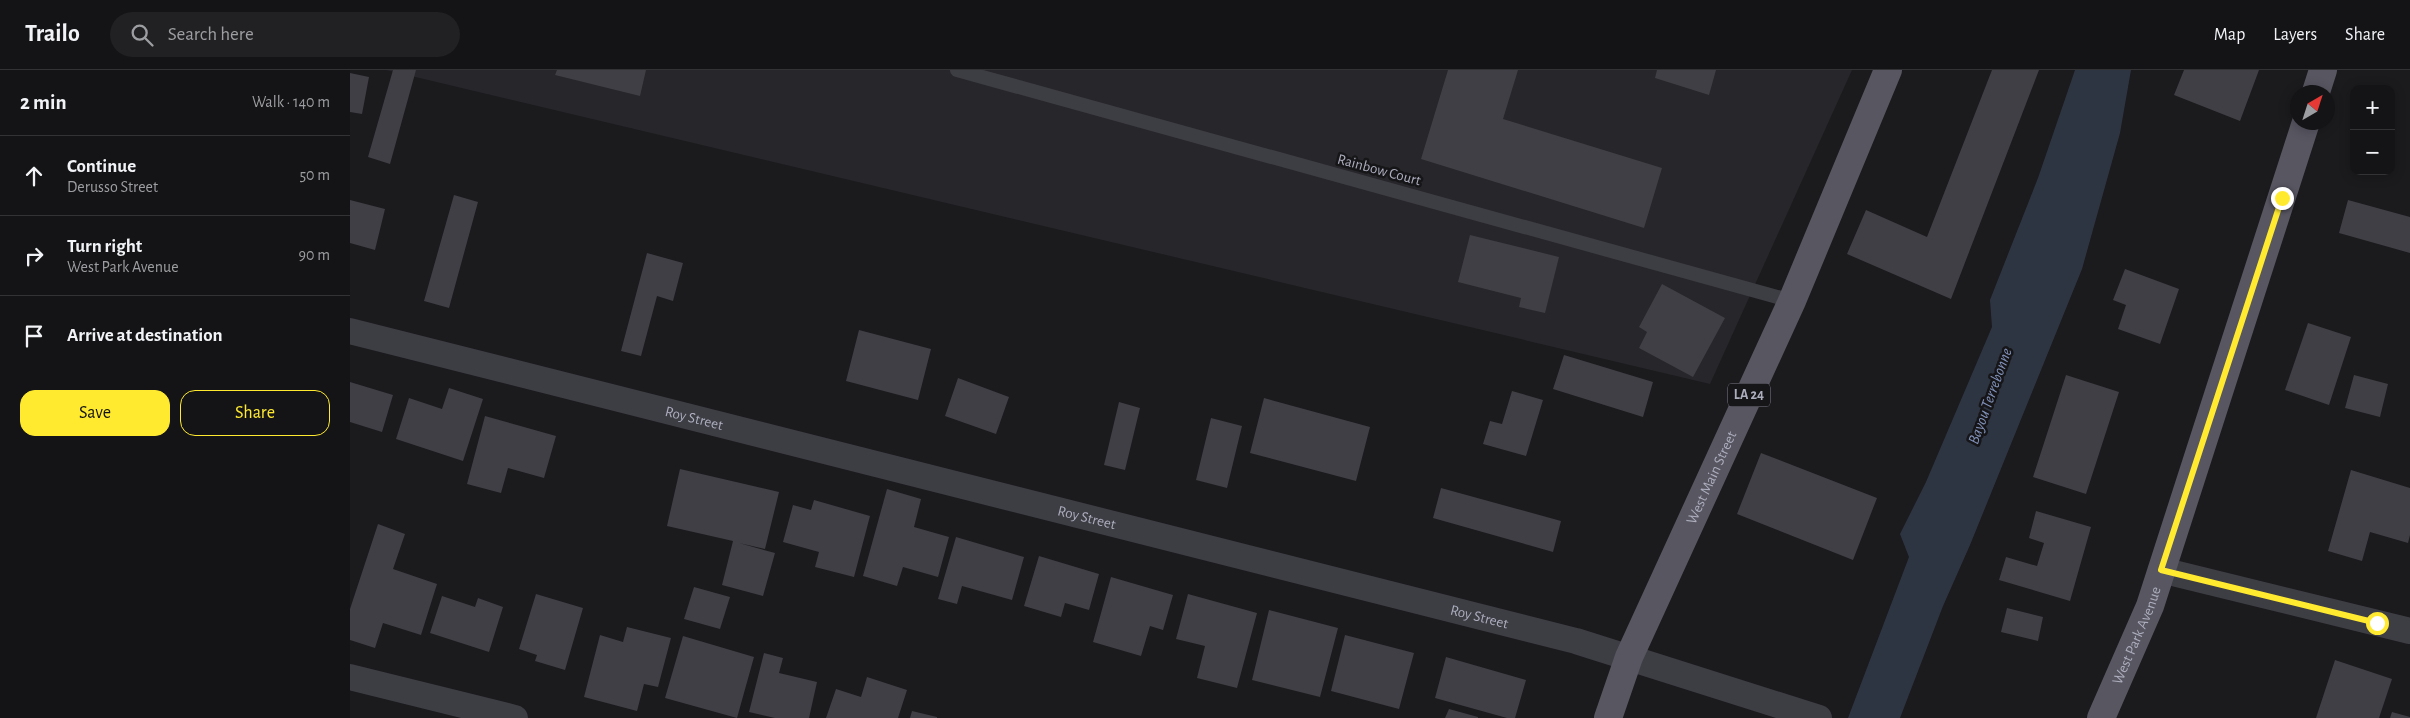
<!DOCTYPE html>
<html lang="en">
<head>
<meta charset="utf-8">
<style>
  body { margin:0; font-family:"Alegreya Sans",sans-serif; background:#212123; color:#f1f3f6 }
  .controls { position:absolute; right:15px; top:15px; display:grid; overflow:hidden; border-radius:10px; box-shadow:0 2px 12px #0003 }
  .controls button { width:45px; height:45px; display:grid; place-items:center; padding:0; border:0; border-bottom:1px solid #333335; background:#141416; color:#f1f3f6; font:25px sans-serif }
  .compass { position:absolute; left:1940px; top:15px; width:45px; height:45px; border-radius:50%; background:#141416; box-shadow:0 2px 12px #0003; rotate:39deg }
  .stop { position:absolute; width:15px; height:15px; margin:-11px; border:4px solid #ffea30; border-radius:50%; background:#fff }
  .stop.end { background:#ffea30; border-color:#fff; box-shadow:0 1px 5px #0008 }
  .list { margin:0; padding:0; list-style:none }
  h2 { display:flex; justify-content:space-between; align-items:center; height:65px; margin:0; padding:0 20px; font-size:21px }
  h2 small { font-size:16px; font-weight:400; color:#9d9ea1 }
  .list li { display:grid; grid-template-columns:32px 1fr auto; gap:15px; align-items:center; box-sizing:border-box; height:80px; padding:0 20px; border-top:1px solid #333335 }
  .list b { display:block; font-size:19px; white-space:nowrap }
  .list p { margin:0; font-size:16px; white-space:nowrap; color:#9d9ea1 }
  .list em { font-size:16px; font-style:normal; color:#9d9ea1 }
  .actions { display:flex; gap:10px; padding:15px 20px }
  .actions a { flex:1; padding:11px 0; border:1px solid #ffea30; border-radius:15px; text-align:center; font-size:18px; color:#ffea30 }
  .actions .main { background:#ffea30; color:#111 }
  .icon { flex:none; width:28px; height:28px; fill:none; stroke:currentColor; stroke-width:2; stroke-linecap:round; stroke-linejoin:round }
  .map { position:relative; flex:none; width:2060px; height:648px; overflow:hidden }
  header { display:flex; align-items:center; gap:30px; box-sizing:border-box; height:70px; padding:0 25px; background:#141416; border-bottom:1px solid #333335 }
  header strong { font-size:24px }
  nav { display:flex; gap:28px; margin-inline-start:auto; font-size:18px }
  .search { width:350px; height:45px; background:#212123; display:flex; align-items:center; gap:12px; box-sizing:border-box; padding:0 18px; border-radius:28px; color:#9d9ea1; font-size:19px }
  main { display:flex }
  aside { flex:1; background:#141416 }
  .map>svg:first-child { display:block }
  .built { fill:#27262a }
  .water { fill:#2e3542 }
  .building { fill:#403f45 }
  .lines { fill:none; stroke-linecap:round; stroke-linejoin:round }
  .service { stroke:#3d3d44; stroke-width:14 }
  .minor { stroke:#3d3d44; stroke-width:26 }
  .primary { stroke:#575661; stroke-width:28 }
  .route { stroke:#ffea30; stroke-width:6 }
  .labels { text-anchor:middle; dominant-baseline:central; stroke-width:5; stroke-linejoin:round; paint-order:stroke }
  .shield { fill:#161518; stroke:#7f7f8c; stroke-width:1 }
  .shield-label { font-size:14px; font-weight:bold; fill:#acadbd }
  .street-label { font-size:15px; fill:#acadbd; stroke:#161518 }
  .water-label { font-size:16px; font-style:italic; fill:#8192ba; stroke:#161518 }
</style>
</head>
<body>
<header>
<strong>Trailo</strong>
<div class="search"><svg class="icon" aria-label="search" viewBox="0 0 24 24"><circle cx="10" cy="10" r="6"/><path d="M15 15l6 6"/></svg>Search here</div>
<nav><a>Map</a><a>Layers</a><a>Share</a></nav>
</header>
<main>
<aside>
<h2>2 min<small>Walk · 140 m</small></h2>
<ul class="list">
<li><svg class="icon" aria-label="ahead" viewBox="0 0 24 24"><path d="M12 20V5M6 11l6-6 6 6"/></svg><div><b>Continue</b><p>Derusso Street</p></div><em>50 m</em></li>
<li><svg class="icon" aria-label="right" viewBox="0 0 24 24"><path d="M7 20v-9h11M14 6l5 5-5 5"/></svg><div><b>Turn right</b><p>West Park Avenue</p></div><em>90 m</em></li>
<li><svg class="icon" aria-label="arrive" viewBox="0 0 24 24"><path d="M6 21V4h12l-3 4 3 4H6"/></svg><div><b>Arrive at destination</b></div></li>
</ul>
<div class="actions"><a class="main">Save</a><a>Share</a></div>
</aside>
<div class="map">
<svg width="2060" height="648" viewBox="0 0 2060 648">
  <rect width="100%" height="100%" fill="#1b1a1d"/>
  <path class="built" d="M36,0H1502L1360,314Z"/>
  <path class="water" d="M1725,0H1781L1770,63L1732,199L1620,475L1593,536L1550,648H1498L1559,487L1550,464L1576,412L1642,257L1640,230L1688,108Z"/>
  <path class="building" d="M43,0H66L40,94L18,87Z
    M207,0H296L290,26L205,5Z
    M1098,0H1168L1153,49L1312,98L1294,158L1071,89Z
    M1307,0H1366L1359,25L1305,8Z
    M1642,0H1689L1601,229L1497,184L1516,140L1577,167Z
    M1834,0H1909L1890,51L1824,25Z
    M0,3L19,7L12,44L0,42Z
    M104,125L128,132L99,238L74,231Z
    M0,130L35,139L25,180L0,173Z
    M1998,130L2060,147V183L1989,163Z
    M1120,165L1209,187L1195,243L1169,237L1171,228L1108,212Z
    M297,183L333,193L323,231L307,226L291,286L271,281Z
    M1775,199L1829,219L1810,274L1768,259L1776,235L1763,230Z
    M1312,214L1375,248L1343,307L1289,278L1297,262L1289,257Z
    M1958,253L2001,267L1979,335L1935,320Z
    M509,260L581,279L568,330L496,311Z
    M1214,285L1303,312L1293,347L1203,319Z
    M1716,305L1769,322L1736,424L1683,407Z
    M2004,305L2038,314L2030,347L1995,338Z
    M608,308L659,327L646,364L595,346Z
    M0,312L43,325L32,362L0,352Z
    M99,318L133,329L113,391L46,369L59,328L92,339Z
    M1162,321L1193,330L1176,386L1133,374L1140,351L1152,354Z
    M914,328L1020,357L1006,411L900,383Z
    M769,332L790,338L775,400L754,395Z
    M135,346L206,366L194,408L158,398L151,423L117,414Z
    M861,348L892,356L877,418L846,410Z
    M1411,383L1527,428L1503,490L1387,444Z
    M330,399L429,422L415,479L389,473L425,483L413,526L372,515L383,471L317,456Z
    M2001,400L2060,418V465L2058,473L2020,462L2012,491L1978,481Z
    M1091,418L1211,451L1203,482L1083,448Z
    M537,419L571,429L564,457L599,467L588,507L553,497L547,516L513,506Z
    M464,430L520,446L504,507L465,497L469,482L433,472L443,435L461,440Z
    M1686,441L1741,457L1720,531L1649,510L1656,487L1687,496L1694,473L1679,468Z
    M28,454L55,464L43,499L87,514L71,565L33,553L25,578L0,570V539Z
    M606,467L674,487L662,530L612,516L607,534L588,529Z
    M689,486L749,504L739,540L715,533L711,547L674,536Z
    M761,507L823,525L813,560L800,556L791,586L743,572Z
    M344,517L380,527L370,559L334,549Z
    M186,524L233,538L215,600L185,591L187,585L169,579Z
    M838,524L907,543L887,618L847,608L855,576L826,569Z
    M92,526L125,537L128,528L153,537L139,582L80,563Z
    M1657,538L1693,547L1688,571L1651,562Z
    M919,540L988,558L970,627L902,610Z
    M277,557L321,568L308,617L294,614L287,641L234,627L250,565L273,572Z
    M995,565L1064,583L1049,639L981,621Z
    M333,566L404,587L387,648L315,628Z
    M414,583L433,588L429,603L467,612L459,648H425L399,642Z
    M1096,587L1176,610L1165,648H1157L1085,628Z
    M1985,590L2042,609L2029,648H1966Z
    M517,607L557,620L548,648H476L486,619L511,627Z
    M1099,639L1128,647V648H1095Z
    M562,641L587,647V648H560Z
    M2042,642L2060,647V648H2040Z"/>
  <g class="lines">
    <path class="service" d="M607,0L1442,231"/>
    <g class="minor">
      <path id="s1" d="M0,261L1226,571L1469,648"/>
      <path d="M1811,500L2060,561"/>
      <path d="M0,607L165,648"/>
    </g>
    <g class="primary">
      <path d="M1966,22L1973,0"/>
      <path id="s2" d="M1258,648L1279,587L1442,231L1538,0"/>
      <path id="s3" d="M1751,648L1800,536L1956,52"/>
    </g>
  </g>
  <g class="lines">
    <path class="route" d="M1932,128L1811,500L2027,553"/>
  </g>
  <g class="labels">
    <rect class="shield" x="1378" y="313.5" width="42" height="23" rx="4"/>
    <g class="shield-label">
      <text x="1399" y="325">LA 24</text>
    </g>
    <g class="street-label">
      <text transform="translate(1029 100) rotate(15)">Rainbow Court</text>
      <text stroke="none"><textPath href="#s1" startOffset="355">Roy Street</textPath></text>
      <text stroke="none"><textPath href="#s2" startOffset="262">West Main Street</textPath></text>
      <text stroke="none"><textPath href="#s1" startOffset="760">Roy Street</textPath></text>
      <text stroke="none"><textPath href="#s1" startOffset="1165">Roy Street</textPath></text>
      <text stroke="none"><textPath href="#s3" startOffset="90">West Park Avenue</textPath></text>
    </g>
    <g class="water-label">
      <text transform="translate(1640 326) rotate(-70)">Bayou Terrebonne</text>
    </g>
  </g>
</svg>
<div class="controls">
<button>+</button>
<button>−</button>
</div>
<svg class="compass" viewBox="-18 -18 36 36"><path d="M0-13l5 13h-10z" fill="#e53935"/><path d="M0 13l5-13h-10z" fill="#9d9ea1"/></svg>
<div class="stop" style="left:2027px;top:553px"></div>
<div class="stop end" style="left:1932px;top:128px"></div>
</div>
</main>
</body>
</html>
